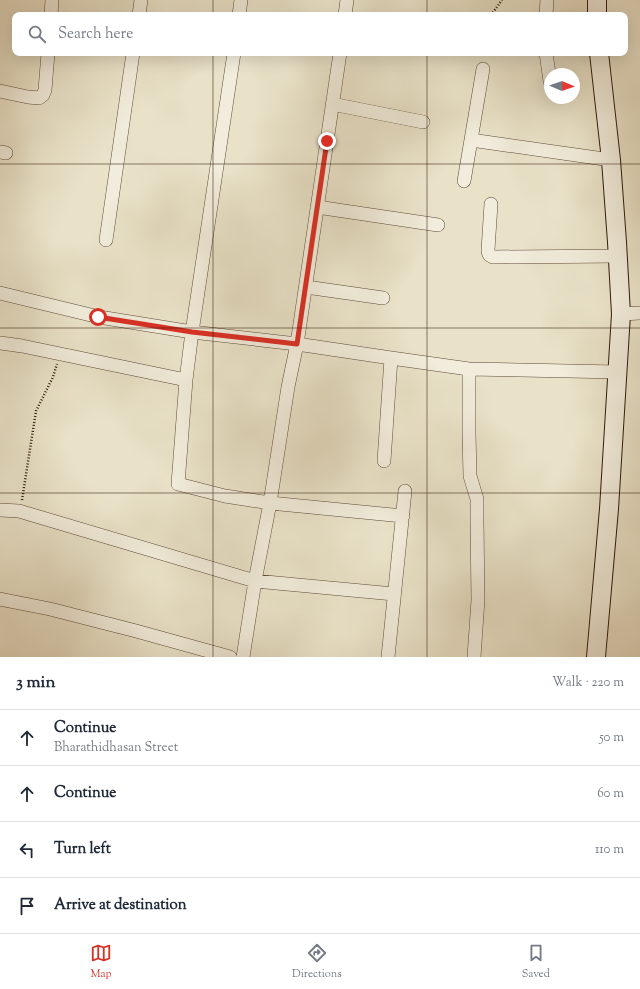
<!DOCTYPE html>
<html lang="en">
<head>
<meta charset="utf-8">
<style>
  body { margin:0; font-family:"Sorts Mill Goudy",serif; background:#f6f6f7; color:#1f2937 }
  .compass { position:absolute; left:544px; top:68px; width:36px; height:36px; border-radius:50%; background:#fff; box-shadow:0 4px 16px #0002; rotate:92deg }
  .stop { position:absolute; width:12px; height:12px; margin:-9px; border:3px solid #d93025; border-radius:50%; background:#fff }
  .stop.end { background:#d93025; border-color:#fff; box-shadow:0 1px 4px #0008 }
  .list { margin:0; padding:0; list-style:none }
  h2 { display:flex; justify-content:space-between; align-items:center; height:52px; margin:0; padding:0 16px; font-size:17px }
  h2 small { font-size:13px; font-weight:400; color:#747a83 }
  .list li { display:grid; grid-template-columns:26px 1fr auto; gap:12px; align-items:center; box-sizing:border-box; height:56px; padding:0 16px; border-top:1px solid #e0e1e3 }
  .list b { display:block; font-size:15px; white-space:nowrap }
  .list p { margin:0; font-size:13px; white-space:nowrap; color:#747a83 }
  .list em { font-size:13px; font-style:normal; color:#747a83 }
  .icon { flex:none; width:22px; height:22px; fill:none; stroke:currentColor; stroke-width:2; stroke-linecap:round; stroke-linejoin:round }
  .map { position:relative; flex:none; width:640px; height:657px; overflow:hidden }
  .search { position:absolute; background:#fff; box-shadow:0 4px 16px #0002; left:12px; right:12px; top:12px; height:44px; display:flex; align-items:center; gap:10px; box-sizing:border-box; padding:0 14px; border-radius:8px; color:#747a83; font-size:15px }
  .sheet { height:276px; background:#fff }
  nav { display:flex; justify-content:space-around; align-items:center; box-sizing:border-box; height:56px; border-top:1px solid #e0e1e3; background:#fff; font-size:11px; color:#747a83 }
  nav a { display:grid; justify-items:center; gap:2px }
  nav .on { color:#d93025 }
  .map>svg:first-child { display:block }
  .lines { fill:none; stroke-linecap:round; stroke-linejoin:round }
  .street-casing { stroke:#5e4b38; stroke-width:14 }
  .secondary-casing { stroke:#2f1908; stroke-width:20 }
  .path { stroke:#2f1908; stroke-width:2.5; stroke-dasharray:1 2; stroke-linecap:butt }
  .street { stroke:#f1ecdb; stroke-width:13 }
  .secondary { stroke:#f1ecdb; stroke-width:18 }
  .route { stroke:#d93025; stroke-width:5 }
  .grid { fill:none; stroke:#2f1908; stroke-width:1; stroke-opacity:0.55 }
</style>
</head>
<body>
<div class="map">
<svg width="640" height="657" viewBox="0 0 640 657">
  <rect width="100%" height="100%" fill="#e9e2c8"/>
  <filter id="stains"><feTurbulence type="fractalNoise" baseFrequency=".005" numOctaves="4"/><feColorMatrix values="0 0 0 0 .2 0 0 0 0 .09 0 0 0 0 .02 0 0 0 .5 -.17"/></filter>
  <radialGradient id="worn" r=".72"><stop offset=".6" stop-color="#630" stop-opacity="0"/><stop offset="1" stop-color="#630" stop-opacity=".3"/></radialGradient>
  <g class="lines">
    <defs>
      <path id="street" d="M51,15L52,0
        M139,15L141,0
        M239,15L241,0
        M345,15L347,0
        M546,15L547,0
        M234,53L192,332L186,380L178,484L225,496L270,503L403,516
        M546,53L550,81
        M0,91L28,97L39,98L43,95L45,90L48,53
        M332,104L423,122
        M471,140L611,160
        M0,152L6,153
        M464,181L483,69
        M491,204L488,250C488,254 490,256 493,257L618,256
        M317,207L438,225
        M106,240L133,53
        M306,287L383,298
        M0,293L99,317L192,332L297,344L391,358L469,369L617,372
        M621,314L640,313
        M0,343L22,346L186,380
        M469,369V433L470,476L477,499V522L478,600L474,657
        M384,461L391,358
        M0,510L19,511L255,581L394,594
        M0,599L50,609L136,631L230,657
        M243,657L255,581L270,503L288,387L297,344L340,53
        M388,657L405,491"/>
      <path id="secondary" d="M597,0V15
        M596,657L609,509L621,314L617,242L611,160L599,53"/>
    </defs>
    <use href="#street" class="street-casing"/>
    <use href="#secondary" class="secondary-casing"/>
    <path class="path" d="M491,15L502,0
      M22,500L36,411L53,377L57,364"/>
    <use href="#street" class="street"/>
    <use href="#secondary" class="secondary"/>
  </g>
  <g class="lines">
    <path class="route" d="M98,317L192,332L297,344L327,141"/>
  </g>
  <path class="grid" d="M213,0V15M427,0V15M213,53V657M427,53V657M0,164H640M0,328H640M0,493H640"/>
  <rect width="100%" height="100%" filter="url(#stains)"/>
  <rect width="100%" height="100%" fill="url(#worn)"/>
</svg>
<svg class="compass" viewBox="-18 -18 36 36"><path d="M0-13l5 13h-10z" fill="#e53935"/><path d="M0 13l5-13h-10z" fill="#747a83"/></svg>
<div class="stop" style="left:98px;top:317px"></div>
<div class="stop end" style="left:327px;top:141px"></div>
<div class="search"><svg class="icon" aria-label="search" viewBox="0 0 24 24"><circle cx="10" cy="10" r="6"/><path d="M15 15l6 6"/></svg>Search here</div>
</div>
<section class="sheet">
<h2>3 min<small>Walk · 220 m</small></h2>
<ul class="list">
<li><svg class="icon" aria-label="ahead" viewBox="0 0 24 24"><path d="M12 20V5M6 11l6-6 6 6"/></svg><div><b>Continue</b><p>Bharathidhasan Street</p></div><em>50 m</em></li>
<li><svg class="icon" aria-label="ahead" viewBox="0 0 24 24"><path d="M12 20V5M6 11l6-6 6 6"/></svg><div><b>Continue</b></div><em>60 m</em></li>
<li><svg class="icon" aria-label="left" viewBox="0 0 24 24"><path d="M17 20v-9H6M10 6l-5 5 5 5"/></svg><div><b>Turn left</b></div><em>110 m</em></li>
<li><svg class="icon" aria-label="arrive" viewBox="0 0 24 24"><path d="M6 21V4h12l-3 4 3 4H6"/></svg><div><b>Arrive at destination</b></div></li>
</ul>
</section>
<nav>
<a class="on"><svg class="icon" aria-label="map" viewBox="0 0 24 24"><path d="M3 6l6-2 6 2 6-2v14l-6 2-6-2-6 2zM9 4v14M15 6v14"/></svg>Map</a>
<a><svg class="icon" aria-label="directions" viewBox="0 0 24 24"><path d="M12 3l9 9-9 9-9-9zM9 14v-3h6M13 9l2 2-2 2"/></svg>Directions</a>
<a><svg class="icon" aria-label="saved" viewBox="0 0 24 24"><path d="M7 4h10v16l-5-4-5 4z"/></svg>Saved</a>
</nav>
</body>
</html>
